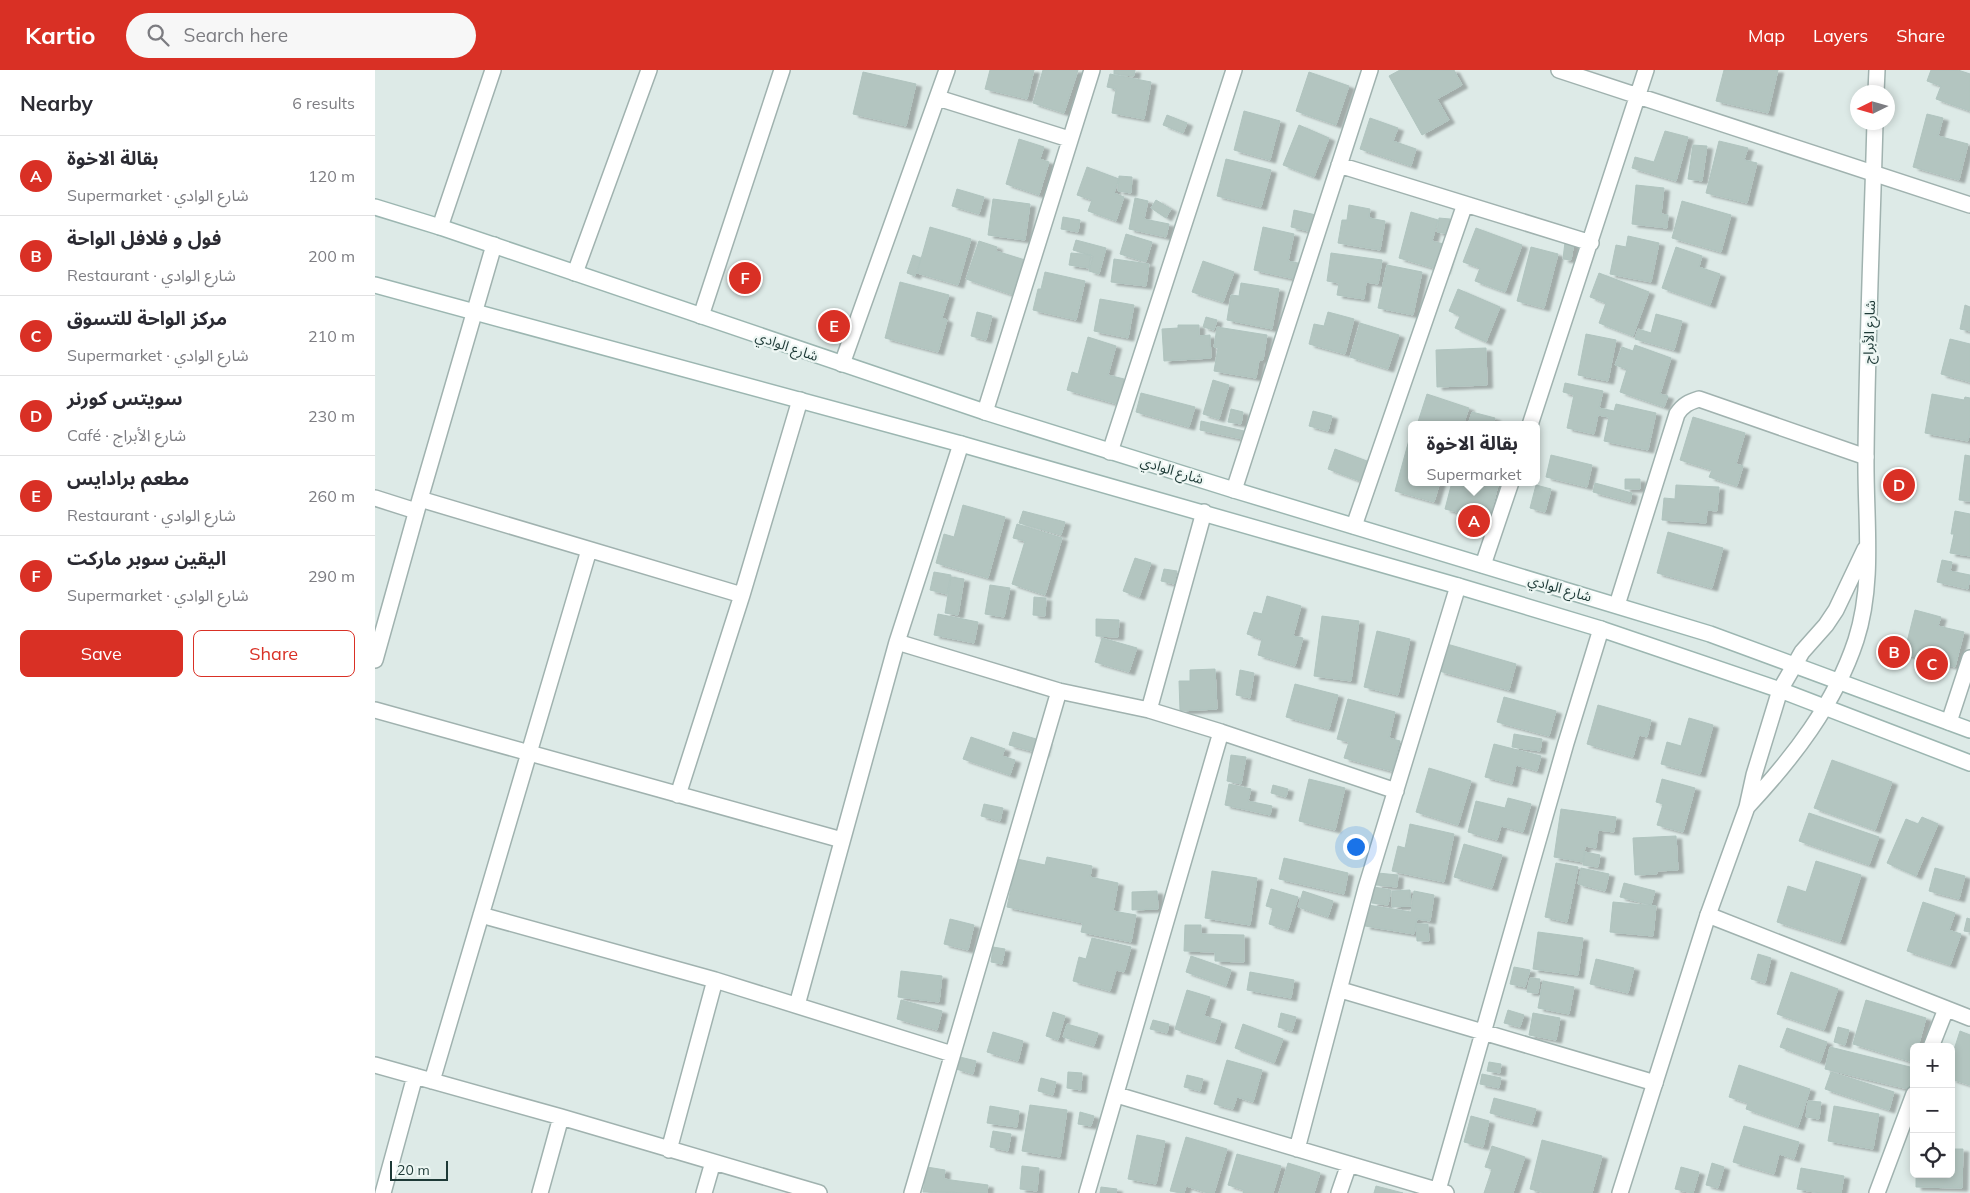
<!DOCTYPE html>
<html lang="en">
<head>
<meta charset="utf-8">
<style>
  body { margin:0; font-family:Mulish,"Noto Sans Arabic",sans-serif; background:#f7f7f7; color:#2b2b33 }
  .controls { position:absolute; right:15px; bottom:15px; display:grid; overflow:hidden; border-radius:8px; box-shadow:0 2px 8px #0003 }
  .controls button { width:45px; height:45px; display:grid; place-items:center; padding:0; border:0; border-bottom:1px solid #e1e1e2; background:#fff; color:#2b2b33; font:25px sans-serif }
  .compass { position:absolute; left:1475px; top:15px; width:45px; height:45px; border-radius:50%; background:#fff; box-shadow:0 2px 8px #0003; rotate:265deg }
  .scale { position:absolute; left:15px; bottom:12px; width:58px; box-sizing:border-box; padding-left:5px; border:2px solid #1e3a37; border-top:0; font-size:14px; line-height:18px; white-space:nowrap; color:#1e3a37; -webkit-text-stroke:4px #eef7f4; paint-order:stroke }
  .you { position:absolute; left:980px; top:776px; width:18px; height:18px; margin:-12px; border:4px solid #fff; border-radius:50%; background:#1a73e8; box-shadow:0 0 0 8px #1a73e833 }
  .badge { display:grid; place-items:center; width:32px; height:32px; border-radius:50%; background:#d93025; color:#fff; font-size:16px; font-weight:700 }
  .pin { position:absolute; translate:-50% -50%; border:2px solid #fff; box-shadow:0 1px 5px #0006 }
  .popup { position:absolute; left:1033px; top:351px; width:132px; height:65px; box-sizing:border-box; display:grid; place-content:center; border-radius:8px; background:#fff; filter:drop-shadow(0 1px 4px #0005); font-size:16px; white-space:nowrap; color:#7c7c81 }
  .popup b { font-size:19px; color:#2b2b33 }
  .popup::after { content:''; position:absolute; left:50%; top:100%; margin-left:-10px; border:10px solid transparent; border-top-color:#fff }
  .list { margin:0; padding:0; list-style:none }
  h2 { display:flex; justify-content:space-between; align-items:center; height:65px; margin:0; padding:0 20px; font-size:21px }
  h2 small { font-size:16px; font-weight:400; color:#7c7c81 }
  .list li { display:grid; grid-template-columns:32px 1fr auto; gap:15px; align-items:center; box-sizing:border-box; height:80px; padding:0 20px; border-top:1px solid #e1e1e2 }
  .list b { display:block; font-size:19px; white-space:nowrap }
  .list p { margin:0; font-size:16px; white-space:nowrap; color:#7c7c81 }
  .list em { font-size:16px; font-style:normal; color:#7c7c81 }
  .actions { display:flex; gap:10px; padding:15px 20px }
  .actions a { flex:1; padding:11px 0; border:1px solid #d93025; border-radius:8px; text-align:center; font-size:18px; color:#d93025 }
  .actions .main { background:#d93025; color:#fff }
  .icon { flex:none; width:28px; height:28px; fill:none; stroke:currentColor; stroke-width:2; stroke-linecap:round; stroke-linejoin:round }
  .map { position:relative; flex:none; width:1595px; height:1123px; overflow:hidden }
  header { display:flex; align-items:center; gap:30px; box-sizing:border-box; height:70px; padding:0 25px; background:#d93025; color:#fff }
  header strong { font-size:24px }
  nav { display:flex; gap:28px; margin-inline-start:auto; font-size:18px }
  .search { width:350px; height:45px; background:#f7f7f7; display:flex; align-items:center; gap:12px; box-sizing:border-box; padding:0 18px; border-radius:28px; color:#7c7c81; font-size:19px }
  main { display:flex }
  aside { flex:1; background:#fff }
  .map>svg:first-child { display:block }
  .building { fill:#b3c5c0; stroke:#b0c4bf; filter:url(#shadow) }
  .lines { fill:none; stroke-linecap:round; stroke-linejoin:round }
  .minor-casing { stroke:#a0b2af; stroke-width:18 }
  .tertiary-casing { stroke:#a0b2af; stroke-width:18 }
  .secondary-casing { stroke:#9cb6b1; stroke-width:18 }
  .minor { stroke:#fff; stroke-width:15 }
  .tertiary { stroke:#fff; stroke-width:15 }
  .secondary { stroke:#fff; stroke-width:15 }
  .labels { text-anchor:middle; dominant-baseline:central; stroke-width:4.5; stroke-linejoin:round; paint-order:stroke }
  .street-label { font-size:14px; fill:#1e3a37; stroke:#eef7f4 }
</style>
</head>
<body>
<header>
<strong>Kartio</strong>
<div class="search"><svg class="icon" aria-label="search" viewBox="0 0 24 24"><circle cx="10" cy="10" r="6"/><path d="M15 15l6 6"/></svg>Search here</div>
<nav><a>Map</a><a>Layers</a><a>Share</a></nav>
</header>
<main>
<aside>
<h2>Nearby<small>6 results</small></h2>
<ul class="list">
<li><span class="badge">A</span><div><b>بقالة الاخوة</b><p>Supermarket · شارع الوادي</p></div><em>120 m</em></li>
<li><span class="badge">B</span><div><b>فول و فلافل الواحة</b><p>Restaurant · شارع الوادي</p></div><em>200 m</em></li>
<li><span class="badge">C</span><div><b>مركز الواحة للتسوق</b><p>Supermarket · شارع الوادي</p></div><em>210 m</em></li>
<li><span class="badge">D</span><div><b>سويتس كورنر</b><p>Café · شارع الأبراج</p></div><em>230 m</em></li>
<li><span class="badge">E</span><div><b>مطعم برادايس</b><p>Restaurant · شارع الوادي</p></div><em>260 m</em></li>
<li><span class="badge">F</span><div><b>اليقين سوبر ماركت</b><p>Supermarket · شارع الوادي</p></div><em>290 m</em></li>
</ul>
<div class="actions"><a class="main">Save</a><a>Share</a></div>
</aside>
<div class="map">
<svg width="1595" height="1123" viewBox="0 0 1595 1123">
  <defs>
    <filter id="shadow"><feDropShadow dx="5.5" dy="3" stdDeviation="1" flood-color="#0004"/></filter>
  </defs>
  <rect width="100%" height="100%" fill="#ddeae7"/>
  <path class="building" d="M615,0H659L652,29L610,19Z
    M668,0H703L689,43L658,33Z
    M739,0H760L759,6L739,4Z
    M1025,0H1079L1087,15L1062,29L1074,50L1047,65L1014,6Z
    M1349,0H1403L1393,43L1341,31Z
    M1556,0H1583L1595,4V41L1561,29L1566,16L1552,11Z
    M488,2L541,14L531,56L478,44Z
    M934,2L974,16L961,55L921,41Z
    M735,4L776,12L769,49L737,43L741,19L732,17Z
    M869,41L905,51L895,90L859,80Z
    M1552,44L1568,48L1563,66L1593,74L1584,110L1538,97Z
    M792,45L812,53L808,63L788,55Z
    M995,48L1023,58L1018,71L1041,79L1036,96L985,79Z
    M924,55L954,68L939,107L908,95Z
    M1290,61L1313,67L1301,111L1257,98L1260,87L1279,92Z
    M644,69L669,77L665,89L674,92L664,125L631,114Z
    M1344,71L1373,78L1369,90L1382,93L1372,133L1331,123Z
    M1318,75L1332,76L1327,111L1313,109Z
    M851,89L896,100L886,137L842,126Z
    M712,97L744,109L739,123L749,127L741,151L713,141L717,130L702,125Z
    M744,106L757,107L756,123L743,121Z
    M1261,115L1289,118L1286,144L1293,145L1292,158L1257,154Z
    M582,119L609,127L604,144L577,136Z
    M760,128L773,131L769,149L794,154L791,167L754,159Z
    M618,129L655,134L650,170L613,165Z
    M781,130L796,139L791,148L776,138Z
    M1307,131L1356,145L1346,182L1297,168Z
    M974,135L995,139L994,148L1010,151L1005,180L963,173L967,150H972Z
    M919,140L941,145L937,162L916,157Z
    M1036,142L1063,150L1057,171L1076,176L1069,201L1024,188Z
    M688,147L705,150L703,162L686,159Z
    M1064,148L1075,149L1074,164L1062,162Z
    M555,157L596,169L583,215L542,203Z
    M888,157L919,164L913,191L928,194L924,210L879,200Z
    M1101,158L1147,175L1130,222L1100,211L1105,198L1088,192Z
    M751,164L777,172L771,192L745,184Z
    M1253,166L1284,173L1276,212L1235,204L1241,175L1251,177Z
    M701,170L731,178L724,204L714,201L718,186L698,180Z
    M604,171L622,177L621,181L650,190L638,225L591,209Z
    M1190,172L1199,173L1196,190L1188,189Z
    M1156,177L1183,184L1169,238L1142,231Z
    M1301,177L1327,186L1324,197L1345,204L1335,235L1287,218Z
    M696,183L716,185L714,198L694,195Z
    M956,183L1007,190L1003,214L991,212L989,229L962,225L964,213L952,211Z
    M538,185L546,188L540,206L532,203Z
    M739,189L774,194L771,216L736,212Z
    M828,191L859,202L848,232L817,222Z
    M1012,195L1047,202L1038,245L1003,238Z
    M670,202L710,211L701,250L658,240L663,219H666Z
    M1224,203L1274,222L1258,266L1224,253L1231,233L1215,227Z
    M525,212L574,225L567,248L572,250L563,282L510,268Z
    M866,213L904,219L897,259L852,250L856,225L864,226Z
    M1083,219L1125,237L1111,272L1080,258L1085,246L1074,241Z
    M725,229L759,235L753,268L719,261Z
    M1590,235L1595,237V261L1585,259Z
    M602,242L617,246L611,270L596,266Z
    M953,242L979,249L970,284L934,274L939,254L949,256Z
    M1281,244L1307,251L1299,280L1260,269L1263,259L1276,263Z
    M831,247L842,250L839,260L828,257Z
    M985,253L1024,265L1013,299L975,287Z
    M803,255H824V266L835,265L836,288L789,291L787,259L803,258Z
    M842,257L892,265L888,290H884L881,308L839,301L843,278L839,277Z
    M1211,264L1241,270L1233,311L1203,305Z
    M713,267L741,276L733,305L749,309L742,334L692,320L697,302L703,304Z
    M1575,269L1595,274V312L1566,304Z
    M1260,275L1296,288L1285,324L1293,326L1289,337L1245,322L1252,299L1240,295L1247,277L1258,281Z
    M1111,278L1112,315L1062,317L1061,280Z
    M838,310L854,315L844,349L828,344Z
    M1190,313L1228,321L1224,338L1239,341L1241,334L1281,343L1273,380L1229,371L1234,347L1223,345L1219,364L1192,358L1199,325L1188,322Z
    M766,323L820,337L814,357L761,342Z
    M1052,324L1094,338L1088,355H1042Z
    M1557,324L1589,330L1590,327L1595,328V361L1593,371L1550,363Z
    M856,339L868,342L866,354L853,352Z
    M938,341L957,346L953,361L934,356Z
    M1097,342L1120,348L1118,355H1093Z
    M1318,347L1370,363L1361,394L1368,396L1362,416L1334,407L1337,400L1305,390Z
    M826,351L869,361L867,369L825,360Z
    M1034,370L1036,371V412H1065L1059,432L1020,421Z
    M960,379L1000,394L993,414L953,399Z
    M1176,385L1217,395L1212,417L1171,407Z
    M1590,385L1595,386V431L1584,430Z
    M1250,409H1265V419H1250Z
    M1077,412H1124L1114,450L1070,439Z
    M1220,413L1257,423L1255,432L1218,422Z
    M1161,415L1176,419L1170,442L1155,438Z
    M1301,415L1344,417L1342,441L1332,440L1331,453L1287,450L1289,428L1300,429Z
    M588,435L630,447L613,508L561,493L569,464L579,467Z
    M648,441L690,452L686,465L644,453Z
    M1580,441L1595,444V486L1575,483L1579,464H1576Z
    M642,454L687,468L670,525L637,514L650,471L638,468Z
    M1293,462L1348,478L1337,518L1282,503Z
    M760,488L776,493L764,527L748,521Z
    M1567,490L1577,492L1575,501L1595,505L1593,519L1562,512Z
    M789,499L802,501L799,514L786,511Z
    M559,502L576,505L572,524L555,520Z
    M576,507L589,509L583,545L570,543Z
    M615,515L635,518L629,547L610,544Z
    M892,526L926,536L918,566L928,568L920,596L883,585L887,569L872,564L879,542L887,544Z
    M659,527L671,528L670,546L658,545Z
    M1540,540L1566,547L1563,556L1589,562L1580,597L1529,584Z
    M563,544L603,552L599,573L559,565Z
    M947,546L984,551L976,611L939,606Z
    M721,549L744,550L743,567L721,566Z
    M1002,561L1035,569L1023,625L989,617Z
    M727,568L762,578L754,602L720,592Z
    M1072,574L1141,594L1134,620L1064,601Z
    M840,599L842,639L805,641L804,611H815V600Z
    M865,600L879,603L875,628L861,625Z
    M920,614L963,625L954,659L911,647Z
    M1129,627L1181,641L1174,666L1122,652Z
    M973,629L1020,642L1014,668L1025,671L1017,701L969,688L974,672L962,669Z
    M1223,635L1276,650L1272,667L1264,665L1258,687L1212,674Z
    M1314,648L1338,655L1325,704L1286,694L1292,672L1306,676Z
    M638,662L671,672L668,684L634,675Z
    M1139,664L1167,669L1165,681L1137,677Z
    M596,667L630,679L627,686L640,690L635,705L588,689Z
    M1119,674L1166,686L1162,701L1141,695L1137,714L1110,707Z
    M856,685L871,687L866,714L852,711Z
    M1457,690L1517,712L1500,760L1439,738Z
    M1054,698L1096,711L1083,755L1041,742Z
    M934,709L970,718L960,760L924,751Z
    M1287,709L1320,718L1308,762L1282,755L1288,734L1281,732Z
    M854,714L876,719L873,731L897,736L895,745L850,735Z
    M898,715L913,719L911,727L896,723Z
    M1133,728L1156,734L1148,762L1126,756L1122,770L1093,762L1101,731L1130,738Z
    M609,734L628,738L625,751L606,746Z
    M1186,739L1241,747L1239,762L1223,760L1221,778L1210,776L1208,792L1179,787Z
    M1434,743L1504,767L1494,795L1424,771Z
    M1547,747L1563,754L1541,806L1512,793L1531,749L1543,754Z
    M1035,754L1079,764L1069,812L1017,801L1023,776L1030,778Z
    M1301,766L1303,800L1282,801V804L1260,805L1258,768Z
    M1089,774L1127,785L1117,818L1079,807Z
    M1210,782L1225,785L1223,797L1208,795Z
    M672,787L717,796L715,807L743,813L738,841L761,845L756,872L706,862L708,853L632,837L642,789L670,795Z
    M909,788L973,803L969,824L904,809Z
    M1441,791L1486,805L1465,872L1402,852L1413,816L1431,822Z
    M1181,793L1203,797L1192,852L1170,847Z
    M1206,798L1234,804L1230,821L1203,814Z
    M1560,798L1590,806L1584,829L1554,821Z
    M837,801L882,808L875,855L830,848Z
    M1003,803L1023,805L1022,817L1001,815Z
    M1249,813L1280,821L1276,835L1245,827Z
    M999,817L1016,820L1013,835L997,833Z
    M896,819L923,827L913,860L894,854L898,838L891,836Z
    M1035,820L1036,836L1017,837V821Z
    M782,821L783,839L757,840V822Z
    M928,821L958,831L953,847L923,837Z
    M1039,821L1059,825L1055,851L1042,849L1039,864L990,856L993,835L1036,842Z
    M1238,832L1281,836L1278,866L1235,862Z
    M1548,832L1580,843L1574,860L1586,864L1575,895L1532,881Z
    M1592,848L1595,849V862L1589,861Z
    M575,849L599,855L593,880L569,874Z
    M1041,854H1053L1054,871H1042Z
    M810,855H826V864L869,865V892L840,891V882L809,881Z
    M1163,862L1208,868L1203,905L1158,899Z
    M717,868L756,877L749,902L741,900L735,921L698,911L704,887L711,889Z
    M618,877L630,879L627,894L616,892Z
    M1383,884L1396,888L1390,913L1376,909Z
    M816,886L856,900L851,916L811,902Z
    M1221,889L1259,898L1253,923L1215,914Z
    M1139,897L1155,900L1150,917L1135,914Z
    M526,901L567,906L564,932L523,927Z
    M875,902L919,910L916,928L872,920Z
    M1416,902L1463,919L1449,960L1402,944Z
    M1155,908L1165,909L1163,923L1152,922Z
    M1168,911L1199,917L1194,944L1163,938Z
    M812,920L835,927L829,946L846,951L840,972L800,959Z
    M526,930L567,941L562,960L522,949Z
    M1491,930L1551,948L1543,977H1539L1538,992L1478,974Z
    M1133,940L1149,945L1145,957L1129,953Z
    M678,942L690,946L683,970L671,966Z
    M906,943L921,947L917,961L903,957Z
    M1158,943L1185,948L1181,970L1154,965Z
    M778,950L794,954L792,963L775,959Z
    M692,954L723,963L719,976L688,967Z
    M868,954L908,969L899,993L860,978Z
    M1463,957L1474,960L1470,975L1459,972Z
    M1412,958L1452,972L1445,992L1405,977Z
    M1585,961L1595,965V1015L1576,1009V989Z
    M618,962L648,971L643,991L612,982Z
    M1455,977L1539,998L1537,1020L1450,999Z
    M585,987L601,991L598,1004L581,999Z
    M852,990L887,1000L878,1032L862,1027L858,1039L839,1034Z
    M1114,992L1126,994L1125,1003L1112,1001Z
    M1364,995L1435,1019L1423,1057L1371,1039L1373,1033L1354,1027Z
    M693,1002L707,1003L706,1020L692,1018Z
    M1456,1002L1519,1022L1514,1040L1450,1019Z
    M1107,1004L1126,1008L1124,1018L1105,1014Z
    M812,1005L828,1009L825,1021L809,1017Z
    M666,1008L681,1012L678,1025L663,1021Z
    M1119,1028L1161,1039L1157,1054L1115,1043Z
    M1433,1031L1446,1032L1444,1049L1431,1047Z
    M655,1035L692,1040L685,1087L647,1081Z
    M615,1036L644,1041L642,1057L612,1053Z
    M1459,1036L1504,1044L1498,1079L1453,1071Z
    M705,1042L719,1046L716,1056L703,1054Z
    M1096,1046L1114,1051L1108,1077L1089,1072Z
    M1369,1056L1424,1072L1419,1089L1404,1084L1399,1104L1358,1092Z
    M618,1061L636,1064L633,1081L615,1077Z
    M762,1065L790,1071L781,1114L753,1109Z
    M811,1067L852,1079L839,1123H833L811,1116L809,1123L795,1121Z
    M1167,1070L1227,1086L1217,1123H1170L1155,1119Z
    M1117,1076L1150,1087L1138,1123H1109L1117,1099L1110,1097Z
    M1576,1079H1588L1587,1118L1541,1117V1104H1576Z
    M862,1084L906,1096L898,1123H868L869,1120L853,1115Z
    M913,1093L945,1103L939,1123H904Z
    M1337,1093L1349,1097L1343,1118L1331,1115Z
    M647,1096L664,1098L662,1121L645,1119Z
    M552,1097L570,1100L569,1109L613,1115L612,1123L548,1122Z
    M1306,1097L1324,1102L1318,1123L1300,1119Z
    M1426,1098L1469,1106L1466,1123H1445L1422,1119Z
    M1001,1116L1028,1123H999Z
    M726,1117L742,1119L741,1123H725Z"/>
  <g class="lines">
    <defs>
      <path id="minor" d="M1184,0L1595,135
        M563,28L694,69
        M964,95L1216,173
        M65,157L118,0
        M200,203L274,0
        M326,246L407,0
        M467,294L572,0
        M610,342L717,0
        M1155,355L1271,0
        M735,382L859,0
        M859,420L995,0
        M0,428L41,441
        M45,429L367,525
        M979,456L1090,134
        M1108,495L1136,412
        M1242,535L1302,344C1308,335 1314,332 1324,329L1491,387
        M522,572L684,621L774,640L846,662L1021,721
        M0,590L45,429L119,175
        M0,640L467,770
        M774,640L829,442
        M1574,652L1595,588
        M303,725L367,525L425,330
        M106,845L340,910L577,984
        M1333,845L1595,948
        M966,920L1280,1013
        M422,935L522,572L586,374
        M1556,977L1571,939
        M0,995L186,1047L444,1123
        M57,1011L214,480
        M742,1025L1071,1123
        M922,1079L991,818L1083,516
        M294,1080L340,910
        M1063,1120L1191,673L1226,559
        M8,1123L40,1006
        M165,1123L186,1047
        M329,1123L338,1092
        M537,1123L684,621
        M712,1123L846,662
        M964,1123L974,1094
        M1502,1123L1539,1024"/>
      <path id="tertiary" d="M1501,22L1502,0
        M1372,737C1417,689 1460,634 1481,570C1500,511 1490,447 1491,386C1492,275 1497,164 1500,52
        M1245,1123L1333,845L1372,737L1379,705L1405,620L1427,582L1451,555L1461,540L1490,479"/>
      <path id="secondary" d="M0,137L65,157L610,342L859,420L1335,564L1595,660
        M0,215L586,374L1083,516L1226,559L1405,620L1595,693"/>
    </defs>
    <use href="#minor" class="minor-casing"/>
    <use href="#tertiary" class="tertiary-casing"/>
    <use href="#secondary" class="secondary-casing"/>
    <use href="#minor" class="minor"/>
    <use href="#tertiary" class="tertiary"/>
    <use href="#secondary" class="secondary"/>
  </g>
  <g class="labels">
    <g class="street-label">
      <text transform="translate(1494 262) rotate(-88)">شارع الأبراج</text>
      <text transform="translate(412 276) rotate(19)">شارع الوادي</text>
      <text transform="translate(797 400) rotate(17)">شارع الوادي</text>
      <text transform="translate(1185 518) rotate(16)">شارع الوادي</text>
    </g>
  </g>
</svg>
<div class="controls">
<button>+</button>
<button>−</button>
<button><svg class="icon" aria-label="locate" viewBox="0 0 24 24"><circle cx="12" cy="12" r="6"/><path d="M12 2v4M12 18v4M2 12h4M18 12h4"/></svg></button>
</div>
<svg class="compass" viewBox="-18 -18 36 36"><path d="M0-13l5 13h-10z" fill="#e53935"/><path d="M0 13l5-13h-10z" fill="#7c7c81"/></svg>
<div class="scale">20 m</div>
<div class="you"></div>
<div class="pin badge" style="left:1099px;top:451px">A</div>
<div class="popup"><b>بقالة الاخوة</b>Supermarket</div>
<div class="pin badge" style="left:1519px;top:582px">B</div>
<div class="pin badge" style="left:1557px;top:594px">C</div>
<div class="pin badge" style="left:1524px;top:415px">D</div>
<div class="pin badge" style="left:459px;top:256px">E</div>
<div class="pin badge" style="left:370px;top:208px">F</div>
</div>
</main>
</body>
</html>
